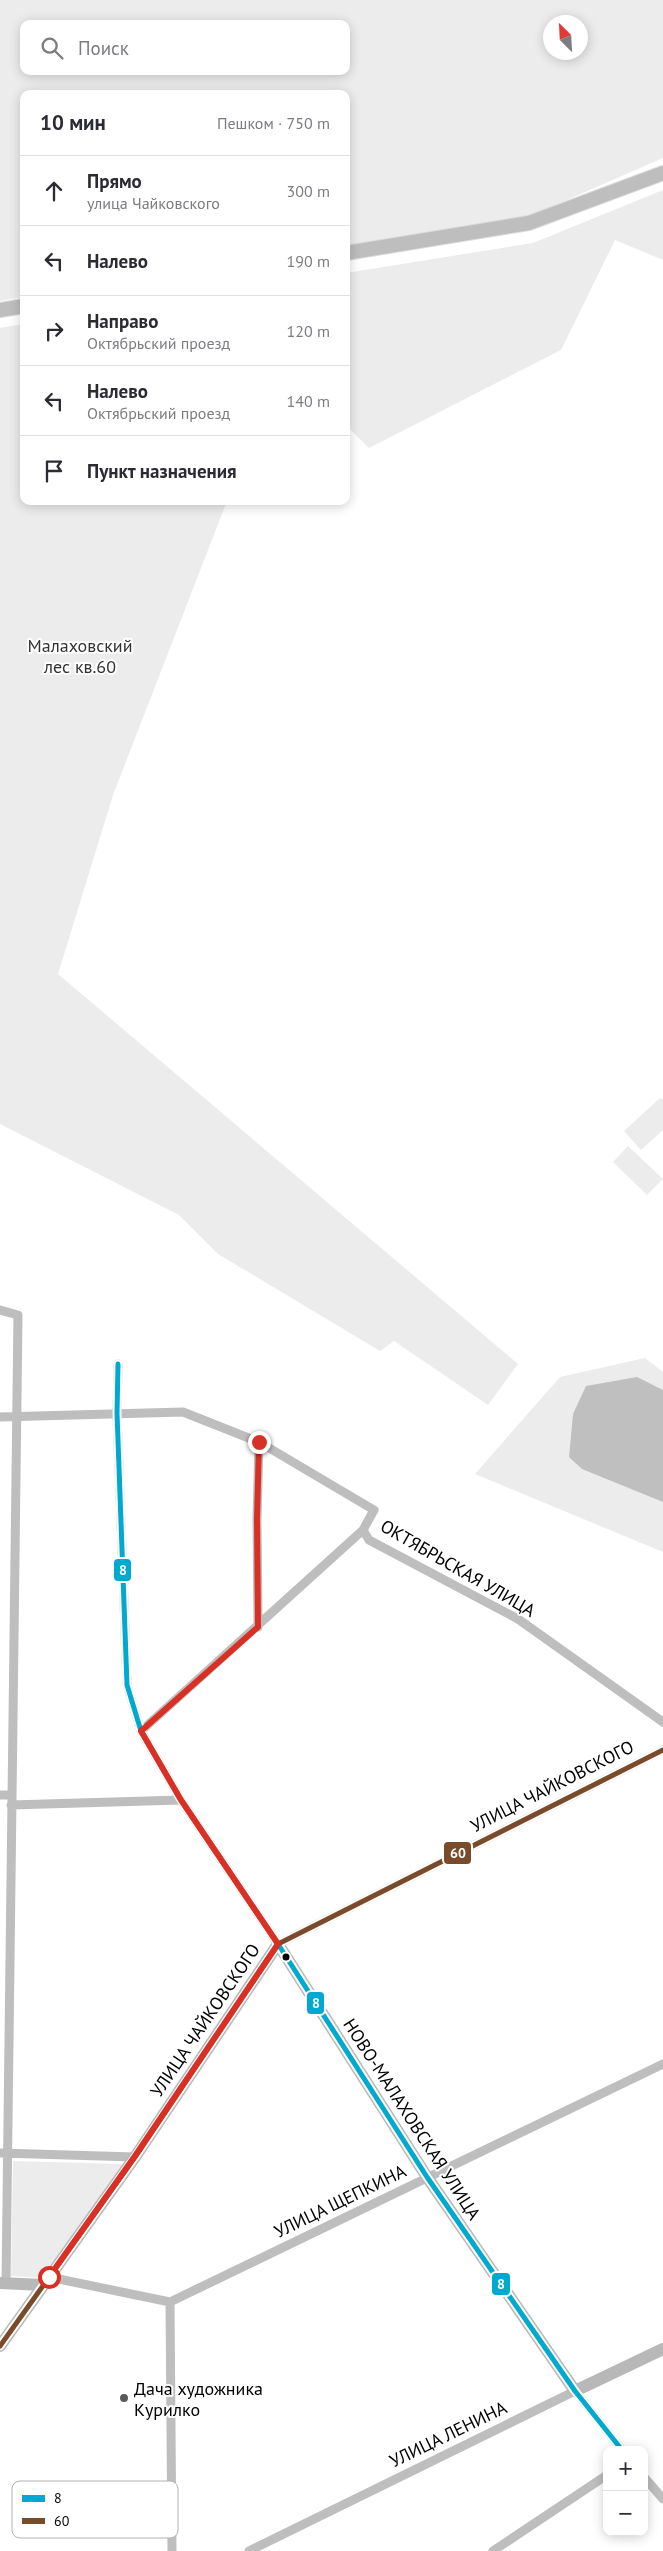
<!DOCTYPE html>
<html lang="ru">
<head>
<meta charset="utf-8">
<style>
  body { margin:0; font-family:"PT Sans",sans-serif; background:#f2f2f3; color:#2b2b33 }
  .controls { position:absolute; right:15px; bottom:15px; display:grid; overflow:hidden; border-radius:10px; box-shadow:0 2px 12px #0003 }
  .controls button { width:45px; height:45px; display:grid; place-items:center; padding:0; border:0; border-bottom:1px solid #e1e1e2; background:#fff; color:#2b2b33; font:25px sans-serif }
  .compass { position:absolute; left:543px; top:15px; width:45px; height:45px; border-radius:50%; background:#fff; box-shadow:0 2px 12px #0003; rotate:336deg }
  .stop { position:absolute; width:15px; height:15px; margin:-11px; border:4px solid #d93025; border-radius:50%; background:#fff }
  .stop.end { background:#d93025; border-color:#fff; box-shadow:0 1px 5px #0008 }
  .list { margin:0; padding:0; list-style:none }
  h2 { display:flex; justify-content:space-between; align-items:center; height:65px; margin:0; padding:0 20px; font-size:21px }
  h2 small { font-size:16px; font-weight:400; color:#7c7c81 }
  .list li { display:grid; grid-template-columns:32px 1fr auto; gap:15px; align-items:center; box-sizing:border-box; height:70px; padding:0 20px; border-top:1px solid #e1e1e2 }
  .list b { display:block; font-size:19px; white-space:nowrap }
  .list p { margin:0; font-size:16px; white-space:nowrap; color:#7c7c81 }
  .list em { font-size:16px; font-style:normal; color:#7c7c81 }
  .icon { flex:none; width:28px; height:28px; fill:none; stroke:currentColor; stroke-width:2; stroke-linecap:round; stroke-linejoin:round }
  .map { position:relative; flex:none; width:663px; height:2551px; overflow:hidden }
  .search { position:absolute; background:#fff; box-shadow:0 2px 12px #0003; left:20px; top:20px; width:330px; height:55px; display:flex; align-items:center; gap:12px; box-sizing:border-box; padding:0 18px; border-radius:10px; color:#7c7c81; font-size:19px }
  .panel { position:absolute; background:#fff; box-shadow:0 2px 12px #0003; left:20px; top:90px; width:330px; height:415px; border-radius:10px }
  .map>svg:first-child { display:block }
  .green { fill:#ececec; fill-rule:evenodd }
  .water { fill:#bfbfbf }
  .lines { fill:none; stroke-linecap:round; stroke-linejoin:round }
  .primary-casing { stroke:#dbdbdb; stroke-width:16 }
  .street { stroke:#bebebe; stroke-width:9 }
  .secondary { stroke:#b8b8b8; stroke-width:12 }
  .primary { stroke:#bebebe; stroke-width:14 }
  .bus-1-casing { stroke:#fff; stroke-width:9 }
  .bus-2-casing { stroke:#fff; stroke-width:9 }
  .bus-1 { stroke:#00a9ce; stroke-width:5 }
  .bus-2 { stroke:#7a4b2a; stroke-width:5 }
  .route { stroke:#d93025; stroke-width:6 }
  .bus-dot { fill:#000; stroke:#fff; stroke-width:2 }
  .poi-dot { fill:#595959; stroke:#fff; stroke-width:2 }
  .labels { text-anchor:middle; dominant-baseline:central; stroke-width:4; stroke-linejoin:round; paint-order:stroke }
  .park-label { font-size:18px; fill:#333; stroke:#fff }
  .street-label { font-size:18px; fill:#000; stroke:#fff }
  .poi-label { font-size:18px; fill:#000; stroke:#fff; text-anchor:start }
  .key { fill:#fff; stroke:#b2b2b2; stroke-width:1 }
  .key-label { font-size:14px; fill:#000 }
  .line-badge { stroke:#fff; stroke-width:2 }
  .badge-label { font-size:14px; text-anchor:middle; font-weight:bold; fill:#fff }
</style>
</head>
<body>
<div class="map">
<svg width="663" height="2551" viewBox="0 0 663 2551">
  <rect width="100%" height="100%" fill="#fff"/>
  <path class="green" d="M0,0H663V158L530,216L346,246V94H24V297L0,301ZM550,22H580V52H550ZM24,24H346V71H24Z
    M663,190V260L615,240L561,350L369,448L346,425V273L533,243Z
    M24,324V501H227L113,795L58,974L518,1364L488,1405L394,1341L380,1351L218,1254L179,1215L0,1124V328Z
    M660,1098L663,1100V1130L641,1150L624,1131Z
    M628,1146L663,1179L647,1195L613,1162Z
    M645,1358L663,1372V1552L475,1474L560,1377Z
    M13,2161L123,2164L41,2278L11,2276Z"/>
  <path class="water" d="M637,1377L663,1390V1502L582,1469L569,1457L573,1414L586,1386Z"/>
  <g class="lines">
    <defs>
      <path id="primary" d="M346,253L529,223L663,173
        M0,310L24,306"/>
    </defs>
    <use href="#primary" class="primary-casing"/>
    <path class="street" d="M0,1310L18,1315L6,2283
      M118,1364L117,1413L127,1685L141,1731L181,1800L278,1944L663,1750
      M0,1417L183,1412L259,1442L374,1510L363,1530L369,1540L518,1619L663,1722
      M258,1627L257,1519L259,1442
      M141,1731L363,1530
      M0,1795H11
      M11,1805L181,1800
      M0,2153L135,2157
      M49,2277L170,2302L663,2064
      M170,2302L172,2551
      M644,2477L663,2499
      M249,2551L575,2391L622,2450
      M493,2551L607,2475"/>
    <path class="secondary" d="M0,2283L43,2285
      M0,2346L135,2157L278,1944L427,2177L575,2391L663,2349"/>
    <use href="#primary" class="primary"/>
    <defs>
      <path id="bus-1" d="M118,1364L117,1413L127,1685L141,1731L181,1800L278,1944L427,2177L575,2391L622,2450"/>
      <path id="bus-2" d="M0,2346L135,2157L278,1944L663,1750"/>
    </defs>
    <use href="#bus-1" class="bus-1-casing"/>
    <use href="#bus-2" class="bus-2-casing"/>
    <use href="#bus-1" class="bus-1"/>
    <use href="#bus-2" class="bus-2"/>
  </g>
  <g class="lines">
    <path class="route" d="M49,2277L135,2156L278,1944L181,1800L141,1731L258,1627L257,1519L259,1442"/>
  </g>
  <circle class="bus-dot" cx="286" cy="1957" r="4.5"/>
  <circle class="poi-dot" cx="124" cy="2398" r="5"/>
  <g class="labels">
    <g class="park-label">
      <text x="80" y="645">Малаховский<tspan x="80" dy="21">лес кв.60</tspan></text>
    </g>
    <g class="street-label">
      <text transform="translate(458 1568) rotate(30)">ОКТЯБРЬСКАЯ УЛИЦА</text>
      <text transform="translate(552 1786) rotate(-27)">УЛИЦА ЧАЙКОВСКОГО</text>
      <text transform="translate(205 2020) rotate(-56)">УЛИЦА ЧАЙКОВСКОГО</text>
      <text transform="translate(412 2119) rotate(57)">НОВО-МАЛАХОВСКАЯ УЛИЦА</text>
      <text transform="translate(340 2201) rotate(-26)">УЛИЦА ЩЕПКИНА</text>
      <text transform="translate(448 2434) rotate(-26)">УЛИЦА ЛЕНИНА</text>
    </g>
    <g class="poi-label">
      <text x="134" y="2388">Дача художника<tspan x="134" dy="21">Курилко</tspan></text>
    </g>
  </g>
  <rect x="12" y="2481" width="166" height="57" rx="8" class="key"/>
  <rect x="22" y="2495" width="23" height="7" fill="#00a9ce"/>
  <rect x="22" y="2518" width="23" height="6" fill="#7a4b2a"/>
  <g class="key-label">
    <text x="54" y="2503">8</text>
    <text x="54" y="2526">60</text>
  </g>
  <g class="line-badge">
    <rect x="113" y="1558" width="19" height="24" rx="5" fill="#00a9ce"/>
    <rect x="443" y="1841" width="29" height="24" rx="5" fill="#7a4b2a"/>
    <rect x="306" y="1991" width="19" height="24" rx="5" fill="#00a9ce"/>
    <rect x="491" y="2272" width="20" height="24" rx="5" fill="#00a9ce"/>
  </g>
  <g class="badge-label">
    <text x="123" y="1575">8</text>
    <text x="458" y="1858">60</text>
    <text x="316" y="2008">8</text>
    <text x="501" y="2289">8</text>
  </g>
</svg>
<div class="controls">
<button>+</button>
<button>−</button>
</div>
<svg class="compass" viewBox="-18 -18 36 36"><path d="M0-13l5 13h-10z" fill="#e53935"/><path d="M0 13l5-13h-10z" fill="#7c7c81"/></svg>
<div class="stop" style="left:49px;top:2277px"></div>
<div class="stop end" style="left:259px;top:1442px"></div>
<div class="search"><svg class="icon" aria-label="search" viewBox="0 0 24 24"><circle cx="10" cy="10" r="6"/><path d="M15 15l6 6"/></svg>Поиск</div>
<section class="panel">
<h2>10 мин<small>Пешком · 750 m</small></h2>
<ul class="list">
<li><svg class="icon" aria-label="ahead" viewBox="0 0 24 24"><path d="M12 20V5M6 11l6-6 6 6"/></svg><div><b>Прямо</b><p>улица Чайковского</p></div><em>300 m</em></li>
<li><svg class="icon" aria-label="left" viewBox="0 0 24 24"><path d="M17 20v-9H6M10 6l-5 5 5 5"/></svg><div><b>Налево</b></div><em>190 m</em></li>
<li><svg class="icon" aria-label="right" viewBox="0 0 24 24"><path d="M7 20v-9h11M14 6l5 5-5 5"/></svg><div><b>Направо</b><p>Октябрьский проезд</p></div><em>120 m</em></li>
<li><svg class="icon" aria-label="left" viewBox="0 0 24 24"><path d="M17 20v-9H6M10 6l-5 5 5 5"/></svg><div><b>Налево</b><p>Октябрьский проезд</p></div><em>140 m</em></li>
<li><svg class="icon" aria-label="arrive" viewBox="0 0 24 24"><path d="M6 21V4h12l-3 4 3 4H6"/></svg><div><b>Пункт назначения</b></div></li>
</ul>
</section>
</div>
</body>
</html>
